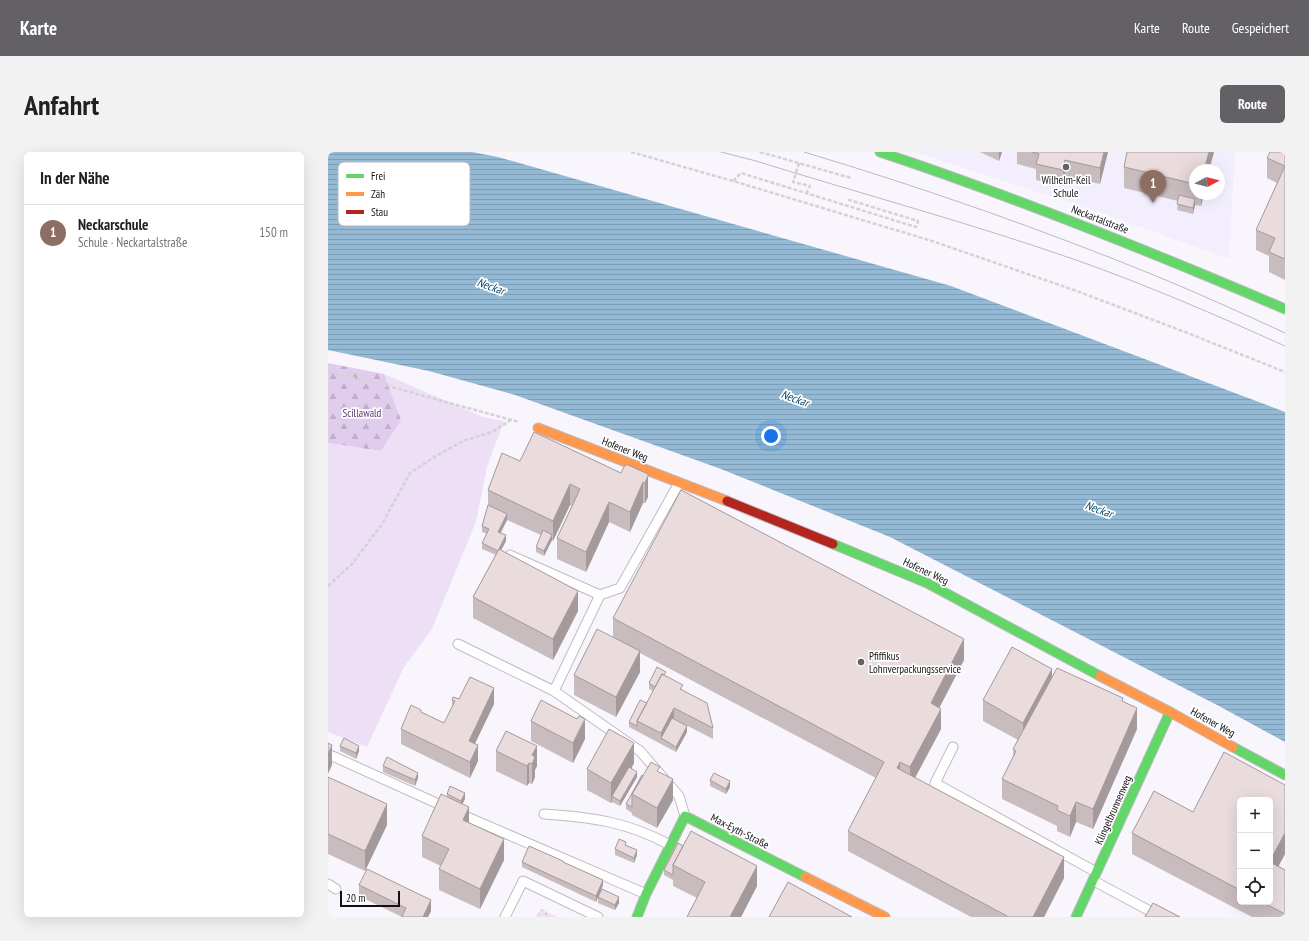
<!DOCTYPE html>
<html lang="de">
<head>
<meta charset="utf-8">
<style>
  body { margin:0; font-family:"PT Sans Narrow",sans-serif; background:#f2f2f2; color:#202124 }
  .controls { position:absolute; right:12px; bottom:12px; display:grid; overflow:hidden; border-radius:6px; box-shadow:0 4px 16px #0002 }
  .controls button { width:36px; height:36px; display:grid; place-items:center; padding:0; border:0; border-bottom:1px solid #e0e0e0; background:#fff; color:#202124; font:20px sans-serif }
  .compass { position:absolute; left:861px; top:12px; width:36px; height:36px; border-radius:50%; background:#fff; box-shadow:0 4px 16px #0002; rotate:83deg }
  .scale { position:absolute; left:12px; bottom:10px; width:60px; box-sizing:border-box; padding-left:4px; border:2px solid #131115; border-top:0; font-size:11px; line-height:14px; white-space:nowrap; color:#131115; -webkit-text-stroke:3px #fff; paint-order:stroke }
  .you { position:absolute; left:443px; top:284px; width:14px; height:14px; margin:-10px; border:3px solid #fff; border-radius:50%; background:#1a73e8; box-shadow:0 0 0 6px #1a73e833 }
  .badge { display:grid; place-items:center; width:26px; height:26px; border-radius:50%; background:#646166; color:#fff; font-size:13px; font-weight:700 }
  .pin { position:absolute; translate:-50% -33px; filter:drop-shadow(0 1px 2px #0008) }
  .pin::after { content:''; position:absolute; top:21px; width:14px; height:12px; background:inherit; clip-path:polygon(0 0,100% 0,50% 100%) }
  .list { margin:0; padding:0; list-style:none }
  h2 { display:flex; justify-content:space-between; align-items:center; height:52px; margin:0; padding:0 16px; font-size:17px }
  h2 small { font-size:13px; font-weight:400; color:#757577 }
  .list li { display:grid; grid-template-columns:26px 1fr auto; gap:12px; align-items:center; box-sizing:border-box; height:56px; padding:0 16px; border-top:1px solid #e0e0e0 }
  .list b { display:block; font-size:15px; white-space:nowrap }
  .list p { margin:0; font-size:13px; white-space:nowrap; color:#757577 }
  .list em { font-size:13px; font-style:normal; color:#757577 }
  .icon { flex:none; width:22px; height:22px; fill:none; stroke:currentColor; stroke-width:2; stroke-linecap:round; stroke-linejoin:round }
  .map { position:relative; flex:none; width:957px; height:765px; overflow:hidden; border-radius:6px }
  header { display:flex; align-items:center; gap:24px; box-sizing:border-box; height:56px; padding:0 20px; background:#646166; color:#fff }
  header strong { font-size:19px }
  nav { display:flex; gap:22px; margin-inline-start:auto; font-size:14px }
  .intro { display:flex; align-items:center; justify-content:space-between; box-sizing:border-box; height:96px; padding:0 24px }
  h1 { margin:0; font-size:28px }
  .button { padding:10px 18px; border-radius:6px; background:#646166; color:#fff; font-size:14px; font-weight:700 }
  main { display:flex; gap:24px; padding:0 24px }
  aside { flex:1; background:#fff; border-radius:6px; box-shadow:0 4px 16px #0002 }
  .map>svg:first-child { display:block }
  .education { fill:#f2eefe; fill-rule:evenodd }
  .grass { fill:#ede0f6 }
  .forest { fill:url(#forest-firs) }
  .garden { fill:url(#garden-dots) }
  .water { fill:url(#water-rules) }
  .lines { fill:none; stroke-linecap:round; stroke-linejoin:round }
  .lane-casing { stroke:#bfbcc1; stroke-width:11 }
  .fast-casing { stroke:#bfbcc1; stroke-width:11 }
  .slow-casing { stroke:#bfbcc1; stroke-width:11 }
  .jam-casing { stroke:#bfbcc1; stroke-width:11 }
  .path { stroke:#d4d2d4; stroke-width:2.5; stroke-dasharray:4 2; stroke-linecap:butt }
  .lane { stroke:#fefeff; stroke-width:9 }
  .fast { stroke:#63d668; stroke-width:9 }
  .slow { stroke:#ff974d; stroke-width:9 }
  .jam { stroke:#b3261e; stroke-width:9 }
  .tram { stroke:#bababb; stroke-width:1 }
  .wall { fill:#c9bcbe; fill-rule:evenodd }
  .shaded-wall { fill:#a4999b }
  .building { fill:#eadbdd; stroke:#a4999b }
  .poi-dot { fill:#646166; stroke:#fff; stroke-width:1.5 }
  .labels { text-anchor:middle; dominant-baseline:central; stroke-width:3.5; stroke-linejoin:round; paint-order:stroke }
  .poi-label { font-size:11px; fill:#131115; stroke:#fff }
  .street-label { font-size:11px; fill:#131115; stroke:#fff }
  .park-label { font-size:11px; fill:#5f3775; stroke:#fff }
  .water-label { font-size:12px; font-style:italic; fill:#0e5175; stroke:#fff }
  .key { fill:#fff; stroke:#b8b8b9; stroke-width:1 }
  .key-label { font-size:11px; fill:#131115 }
</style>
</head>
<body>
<header>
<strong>Karte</strong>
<nav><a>Karte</a><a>Route</a><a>Gespeichert</a></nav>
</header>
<div class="intro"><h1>Anfahrt</h1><a class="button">Route</a></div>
<main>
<aside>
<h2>In der Nähe<small></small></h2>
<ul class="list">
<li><span class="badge" style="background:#8d6e63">1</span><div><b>Neckarschule</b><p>Schule · Neckartalstraße</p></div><em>150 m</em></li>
</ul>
</aside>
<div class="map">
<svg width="957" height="765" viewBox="0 0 957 765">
  <defs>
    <pattern id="forest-firs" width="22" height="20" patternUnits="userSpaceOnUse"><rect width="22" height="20" fill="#e0cded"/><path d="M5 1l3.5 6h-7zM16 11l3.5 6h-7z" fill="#bfafca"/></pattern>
    <pattern id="garden-dots" width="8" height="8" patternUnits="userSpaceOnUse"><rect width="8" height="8" fill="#ede0f6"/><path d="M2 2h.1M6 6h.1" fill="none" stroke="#cabfd2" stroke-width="1.8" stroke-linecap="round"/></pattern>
    <pattern id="water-rules" width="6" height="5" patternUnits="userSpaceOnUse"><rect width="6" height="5" fill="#94b9d4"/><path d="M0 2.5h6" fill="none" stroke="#7f9eb5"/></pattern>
  </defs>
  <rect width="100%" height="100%" fill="#f9f5fc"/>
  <path class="education" d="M587,0H907L901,107L774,61ZM867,18H891V42H867Z"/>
  <path class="grass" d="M56,222L155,265L176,269L159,315L148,370L104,477L76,515L39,595L0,580V291L53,299L73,268Z"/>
  <path class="forest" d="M0,211L56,222L73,268L53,299L0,291Z"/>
  <path class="garden" d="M213,757L229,765H208Z"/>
  <path class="water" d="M0,0H144L170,5L623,134L957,260V590L891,554L562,385L393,317L187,243L101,219L0,198Z"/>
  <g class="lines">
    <defs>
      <path id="lane" d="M182,403L272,443L226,539
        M272,443L292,436L351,331
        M130,492L226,539L312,599L351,644L357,664
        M625,595L607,631L768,720
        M0,602L137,664L318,742
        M216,662C263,665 300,670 342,693
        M766,729L833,765
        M0,732L8,737
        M177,765L195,729L270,765"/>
      <path id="fast" d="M552,0C690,46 824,100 957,157
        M505,392L599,431L772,524
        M905,595L957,623
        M309,765L318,742L357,664L477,725
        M748,765L842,560"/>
      <path id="slow" d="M210,276L399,349
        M772,524L842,560L905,595
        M477,725L557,765"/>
      <path id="jam" d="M399,349L505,392"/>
    </defs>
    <use href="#lane" class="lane-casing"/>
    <use href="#fast" class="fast-casing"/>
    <use href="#slow" class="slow-casing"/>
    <use href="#jam" class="jam-casing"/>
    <path class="path" d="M303,0L405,29L604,89L746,138L857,180L957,220
      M432,0L523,26
      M471,11L465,30L482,34L478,42
      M405,29L413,21L588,75L590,69L518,47
      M0,220L56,233L191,270
      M0,434L24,412L54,372L82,321L108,304L135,289L164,280L183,268"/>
    <use href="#lane" class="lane"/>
    <use href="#fast" class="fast"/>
    <use href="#slow" class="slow"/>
    <use href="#jam" class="jam"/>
    <path class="tram" d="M393,0L428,9C534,42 642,71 748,108C819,133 888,163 957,194
      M476,0C596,36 716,78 833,126C874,143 916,162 957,181"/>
  </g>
  <path class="wall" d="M652,0H674L671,9Z
    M689,0H780L772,32L737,24L735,34L708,28V17L689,12Z
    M799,0H886L881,18H867V42H876L873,54L867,53L865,62L849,58L850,49L796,36V15Z
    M957,0V128L941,120V104L928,98V78L949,31L939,26V6Z
    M192,309L293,321L320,322V345L317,351H315L302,380L281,370L258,420L229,407V386L244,354L242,353L225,389L224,388L216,404L208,400V395L213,383L179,368L173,381L178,389L173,398L250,459L225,508L145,466V445L168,403L154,397V391L159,382L154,380V374L160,353V338Z
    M285,466L636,508L611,556L613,577L587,626L736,726L716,765H643L520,699V679L548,626L312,501V520L288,565L246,543V523L285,486Z
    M338,524L355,538L385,576V587L346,567L359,580L348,600L301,575V570L319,551L325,539L321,537V531Z
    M724,526L795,550L809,577L765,677L748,670L742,685L729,679V674L674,647V627L685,605V597L690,588L655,569V548Z
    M131,547L166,552L147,591L150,609L142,626L73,592V577L93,560L116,571L124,555V548Z
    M203,569L257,587L245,611L203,589Z
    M178,579L209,614L207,618V625L204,632L201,631L199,634L168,619V599Z
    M12,594L31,599L28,607L12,599Z
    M306,611L303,617L309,625L292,654L284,650L283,651L259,638V617Z
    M55,614L90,626L87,634L55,620Z
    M332,620L345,648L329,676L304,663V661L298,657V652L315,624Z
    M0,625L59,673L37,719L0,702Z
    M382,628L402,635L398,642L382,634Z
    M957,633V702L950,714L957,718V765H924L804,702V681L865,660ZM912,648L942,750H912Z
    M119,642L137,647L134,652L141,670L176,708L152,757L111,738V717L113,714L94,705V684L119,645Z
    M350,691L429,734L413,765H359L369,746L345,734V728L336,723V718Z
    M298,693L309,703L306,711L287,703V697Z
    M194,710L235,711L275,733L268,750L194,715Z
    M31,733L103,759L100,765H74L31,744Z
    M270,745L291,751L287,758L270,751Z"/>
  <path class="shaded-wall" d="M671,0H674L671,9Z
    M776,0H780L772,32V16Z
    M881,0H886L881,18H876Z
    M737,8V24L735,34V18Z
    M873,42H876L873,54Z
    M867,47V53L865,62V56Z
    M320,324V345L317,351V331Z
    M315,330V351L302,380V360Z
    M242,332V353L225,389V369Z
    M281,350V370L258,420V400Z
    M179,362V368L170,385V380Z
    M178,383V389L170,404V399Z
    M224,383V388L216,404V399Z
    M250,439V459L225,508V487Z
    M636,487V508L603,572V551Z
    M312,499V520L288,565V545Z
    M724,517V537L695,591V571Z
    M166,536V552L141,604V589Z
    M346,556V567L335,588L333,586V581Z
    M809,556V577L765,677V657Z
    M613,557V577L582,635V615Z
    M257,567V587L245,611V591Z
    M359,574V580L348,600V595Z
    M306,591V611L287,646L284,644V650L283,651V631Z
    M4,593V613L0,622V602Z
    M150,593V609L142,626V610Z
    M31,594V599L28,607V601Z
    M209,594V614L207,618V625L204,632V603Z
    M572,610V630L569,616Z
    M201,611V631L199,634V614Z
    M309,620V625L292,654V649Z
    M90,621V626L87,634V628Z
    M345,627V648L329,676V656Z
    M402,629V635L398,642V637Z
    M137,641V647L133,655V649Z
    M748,650V670L742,685V664Z
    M59,652V673L37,719V699Z
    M141,655V676L135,668Z
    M957,681V702L942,730V709Z
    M176,687V708L152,757V737Z
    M309,698V703L306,711V706Z
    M736,705V726L716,765H705Z
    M429,714V734L413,765H402Z
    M275,728V733L268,750V744Z
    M291,745V751L287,758V753Z
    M103,748V759L100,765H95Z"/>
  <path class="building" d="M704,0H776L772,16L737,8L735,18L708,12L711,2Z
    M799,0H881L876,18H867V32L796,15Z
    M942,0H957V107L941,100L947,86L928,78L957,14L939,6Z
    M851,43L867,47L865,56L849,52Z
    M206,280L293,321L297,313H300L320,322V324L317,331L315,330L302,360L281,350L258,400L229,386L252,337L242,332L225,369L160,338L174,301L192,309Z
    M353,338L636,487L603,551L613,557L582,615L572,610L569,616L736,705L705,765H678L679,764L520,679L556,610L285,466Z
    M160,353L179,362L170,380L178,383L170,399L154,391L161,377L154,374Z
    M215,378L224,383L216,399L208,395Z
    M171,397L250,439L225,487L145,445Z
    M269,477L312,499L288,545L246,523Z
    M684,495L724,517L695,571L655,548Z
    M329,515L338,520L336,523L334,522L327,535L321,531Z
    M729,516L795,546L794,549L809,556L765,657L748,650L742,664L729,658L730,654L674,627L688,599L685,597Z
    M334,522L355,533L352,537L379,551L385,576L346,556L333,581L309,569Z
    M142,525L166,536L141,589L150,593L142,610L73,577L83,553L93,558V560L116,571L127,549L124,548L125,545L131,547Z
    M213,548L249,567L251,564L257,567L245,591L203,569Z
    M312,548L319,551L309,569V574L301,570Z
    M344,566L359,574L348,595L333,586Z
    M281,577L306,591L283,631L259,617Z
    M178,579L209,594L204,603L207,605L204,612L201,611L199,614L168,599Z
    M16,586L31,594L28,601L12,594Z
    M0,591L4,593L0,602Z
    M896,600L957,633V681L942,709V648H912V738L804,681L826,639L865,660Z
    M59,605L90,621L87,628L55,614Z
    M323,610L332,615L329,619L345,627L329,656L304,642Z
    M301,615L309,620L292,649L284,644Z
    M386,621L402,629L398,637L382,628Z
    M314,623L315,624L304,642V655L298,652Z
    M0,625L59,652L37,699L0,682Z
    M122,634L137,641L133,649L119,642Z
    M113,642L141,655L135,668L176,687L152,737L111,717L121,697L94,684Z
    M363,679L429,714L402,765H359L377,730L345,713Z
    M291,687L298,690L297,693L309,698L306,706L287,697Z
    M350,691L355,694L345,713V723L336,718Z
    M201,694L235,709V710L275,728L268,744L194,710Z
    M942,710L957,718V762L934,750H942Z
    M39,717L103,748L95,765H76L74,764L78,756L31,733Z
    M460,730L524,765H441Z
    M274,737L291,745L287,753L270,745Z
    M825,751L852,765H817Z"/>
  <g class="poi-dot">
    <circle cx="738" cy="15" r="4"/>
    <circle cx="533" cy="510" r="4"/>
  </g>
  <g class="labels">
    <g class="poi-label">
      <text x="738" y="28">Wilhelm-Keil<tspan x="738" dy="13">Schule</tspan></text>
      <text x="541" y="504" text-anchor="start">Pfiffikus<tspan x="541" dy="13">Lohnverpackungsservice</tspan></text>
    </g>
    <g class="street-label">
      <text transform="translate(772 67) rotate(21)">Neckartalstraße</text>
      <text transform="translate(297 297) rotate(21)">Hofener Weg</text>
      <text transform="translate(598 419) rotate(25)">Hofener Weg</text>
      <text transform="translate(885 570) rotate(29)">Hofener Weg</text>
      <text transform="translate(785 658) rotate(-66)">Klingelbrunnenweg</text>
      <text transform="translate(412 679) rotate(27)">Max-Eyth-Straße</text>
    </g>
    <g class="park-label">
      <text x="34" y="261">Scillawald</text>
    </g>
    <g class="water-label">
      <text transform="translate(163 134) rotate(20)">Neckar</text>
      <text transform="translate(467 246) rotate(20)">Neckar</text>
      <text transform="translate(771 357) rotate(20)">Neckar</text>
    </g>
  </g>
  <rect x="10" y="10" width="132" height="64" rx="6" class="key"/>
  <rect x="18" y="22" width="18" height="4" fill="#63d668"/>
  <rect x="18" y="40" width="18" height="4" fill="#ff974d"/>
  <rect x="18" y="58" width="18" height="4" fill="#b3261e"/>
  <g class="key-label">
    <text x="43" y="28">Frei</text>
    <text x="43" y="46">Zäh</text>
    <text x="43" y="64">Stau</text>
  </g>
</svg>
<div class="controls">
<button>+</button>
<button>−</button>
<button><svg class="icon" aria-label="locate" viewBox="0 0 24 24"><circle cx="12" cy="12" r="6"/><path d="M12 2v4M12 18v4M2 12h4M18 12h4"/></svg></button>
</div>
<svg class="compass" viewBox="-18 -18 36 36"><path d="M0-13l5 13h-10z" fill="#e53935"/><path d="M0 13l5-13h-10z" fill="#757577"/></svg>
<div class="scale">20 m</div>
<div class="you"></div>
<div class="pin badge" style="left:825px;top:51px;background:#8d6e63">1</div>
</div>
</main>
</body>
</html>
